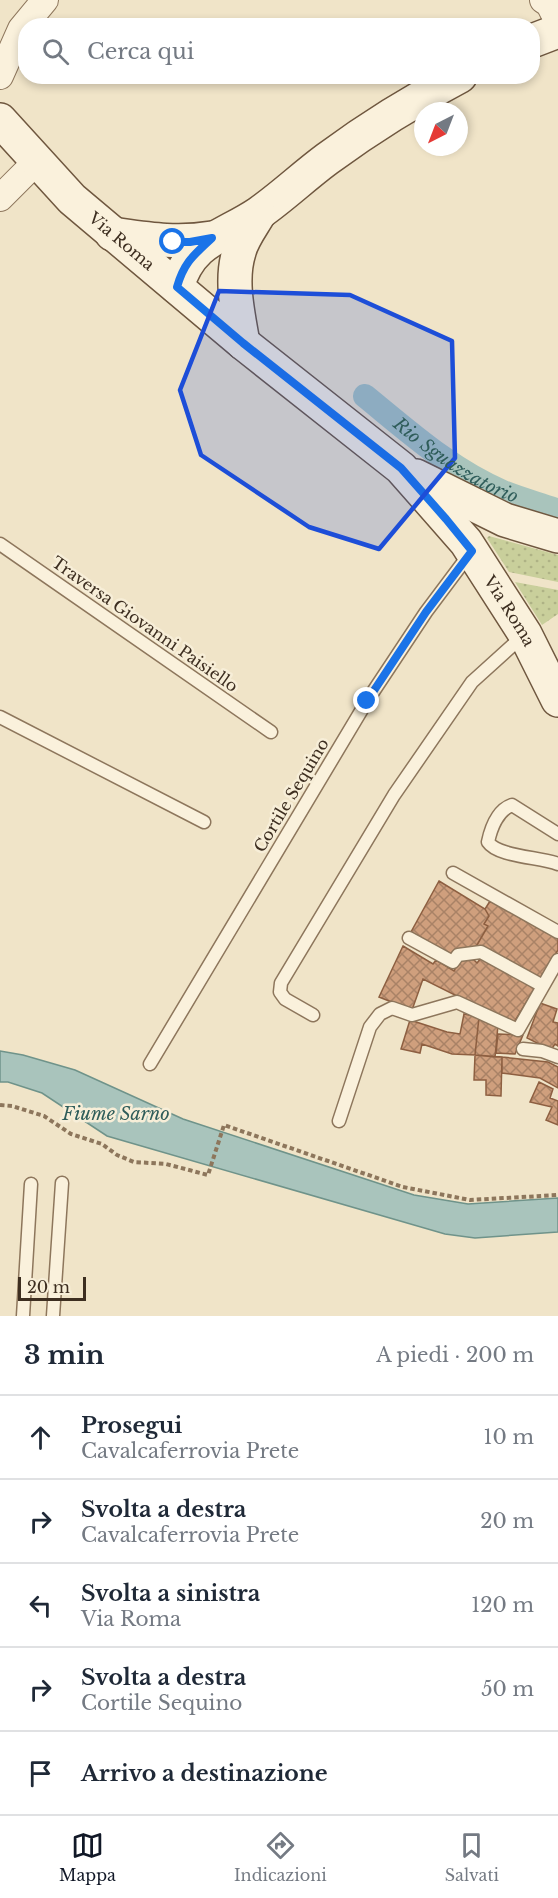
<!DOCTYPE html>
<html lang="it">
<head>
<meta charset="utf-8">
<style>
  body { margin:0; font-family:"Libre Baskerville",serif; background:#f6f6f7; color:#1f2937 }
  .compass { position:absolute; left:414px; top:102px; width:54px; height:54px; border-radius:50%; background:#fff; box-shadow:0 3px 9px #0003; rotate:222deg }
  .scale { position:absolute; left:18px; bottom:15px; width:68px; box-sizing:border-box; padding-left:6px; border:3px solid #3d2e20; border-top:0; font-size:16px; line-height:21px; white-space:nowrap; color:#3d2e20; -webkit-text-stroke:4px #f7eed8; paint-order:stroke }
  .stop { position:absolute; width:18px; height:18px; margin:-14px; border:4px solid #1a73e8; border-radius:50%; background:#fff }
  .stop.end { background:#1a73e8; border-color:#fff; box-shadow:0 2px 6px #0008 }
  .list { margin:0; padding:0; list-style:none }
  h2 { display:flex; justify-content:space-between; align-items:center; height:78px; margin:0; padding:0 24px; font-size:26px }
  h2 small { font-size:20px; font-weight:400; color:#747a83 }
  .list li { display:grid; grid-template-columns:39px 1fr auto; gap:18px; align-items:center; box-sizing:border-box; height:84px; padding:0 24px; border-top:2px solid #e0e1e3 }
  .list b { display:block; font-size:22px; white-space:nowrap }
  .list p { margin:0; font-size:20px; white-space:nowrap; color:#747a83 }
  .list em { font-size:20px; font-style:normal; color:#747a83 }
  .icon { flex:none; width:33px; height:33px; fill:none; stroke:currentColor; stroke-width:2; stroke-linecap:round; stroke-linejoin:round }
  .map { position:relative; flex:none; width:558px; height:1316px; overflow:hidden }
  .search { position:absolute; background:#fff; box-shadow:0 3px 9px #0003; left:18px; right:18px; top:18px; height:66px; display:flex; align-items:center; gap:15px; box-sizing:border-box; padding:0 21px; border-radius:24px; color:#747a83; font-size:22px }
  .sheet { height:498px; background:#fff }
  nav { display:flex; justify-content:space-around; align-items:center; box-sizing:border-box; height:84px; border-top:2px solid #e0e1e3; background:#fff; font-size:16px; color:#747a83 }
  nav a { display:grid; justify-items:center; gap:3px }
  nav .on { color:#111827 }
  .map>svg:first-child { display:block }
  .grass { fill:url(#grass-dots) }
  .water { fill:#a9c4bc; stroke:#6f938a; stroke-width:1.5 }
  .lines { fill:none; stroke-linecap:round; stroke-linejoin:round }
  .canal { stroke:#a9c4bc; stroke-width:24 }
  .building { fill:url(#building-cross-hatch); stroke:#8d5f41; stroke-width:1.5 }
  .lane-casing { stroke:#8d765c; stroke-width:15 }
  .street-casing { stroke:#8d765c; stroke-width:28 }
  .secondary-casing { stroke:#6f573f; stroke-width:36 }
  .path { stroke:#8d765c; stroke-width:4; stroke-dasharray:4.5 3; stroke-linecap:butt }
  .lane { stroke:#faf1dc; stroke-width:12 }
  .street { stroke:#faf1dc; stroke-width:26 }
  .secondary { stroke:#faf1dc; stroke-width:33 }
  .route { stroke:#1a73e8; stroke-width:8 }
  .marked { fill:#1d4ed8; fill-opacity:0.2; stroke:#1d4ed8; stroke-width:4.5; stroke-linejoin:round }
  .labels { text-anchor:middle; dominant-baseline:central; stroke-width:5; stroke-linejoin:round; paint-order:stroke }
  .street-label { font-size:16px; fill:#3d2e20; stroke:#f7eed8 }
  .water-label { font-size:18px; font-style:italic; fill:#2f5d5a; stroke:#f7eed8 }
</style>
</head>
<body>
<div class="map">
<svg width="558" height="1316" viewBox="0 0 558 1316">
  <defs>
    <pattern id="grass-dots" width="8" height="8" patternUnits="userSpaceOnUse" patternTransform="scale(1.5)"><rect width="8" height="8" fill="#c9cf9b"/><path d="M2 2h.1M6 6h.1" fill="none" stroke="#aeb285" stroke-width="1.8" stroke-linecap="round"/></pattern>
    <pattern id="building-cross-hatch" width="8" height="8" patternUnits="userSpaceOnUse" patternTransform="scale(1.5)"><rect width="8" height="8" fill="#cf9f7d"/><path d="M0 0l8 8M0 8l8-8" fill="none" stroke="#a98266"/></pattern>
  </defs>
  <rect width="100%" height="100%" fill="#f0e4c8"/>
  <path class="grass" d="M489,536L558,555V582L509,572L487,538Z
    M515,582L558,590V614L542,625Z"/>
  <path class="water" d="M0,1051L23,1055L75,1070L183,1119L414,1195L468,1204L558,1198V1232L475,1238L445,1234L107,1136L42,1093L8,1082H0Z"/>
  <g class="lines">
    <path class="canal" id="s1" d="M365,396C408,431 451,470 503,492C520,499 539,504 556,510"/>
  </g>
  <path class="building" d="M439,881L485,909L489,916L484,924L488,926L474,950L454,956L411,932Z
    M490,901L558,936V950L540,979L477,945L488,926L484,924L489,916L485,909Z
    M403,946L433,964L436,960L454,971L461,958L474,960L477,963L481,958L535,988L513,1024L423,979L412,1010L379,997Z
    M540,1003L557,1009L553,1022L558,1023V1046L555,1044L551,1050L527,1038Z
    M464,1014L479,1017L475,1055L452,1054L422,1044L420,1053L401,1049L410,1020L447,1032L460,1034Z
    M479,1017L498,1025L495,1057L475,1055Z
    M498,1034L523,1035L515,1054L496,1053Z
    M475,1055L502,1057L501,1096L486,1095V1080H474Z
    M502,1057L548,1062L558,1067V1088L540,1078L502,1073Z
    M539,1082L553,1089L550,1098L558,1101V1125L546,1120L552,1107L530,1102Z"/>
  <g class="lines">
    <defs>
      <path id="lane" d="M0,544L271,732
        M0,717L204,822
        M558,834L512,805C498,810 491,828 488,842C498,857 541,857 558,864
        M453,873L558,932
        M409,938L453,962L458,955L481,952L543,986
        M313,1015L285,999L280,992L281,983L394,795L472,682L524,635
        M523,1049L542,1051L558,1057
        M150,1064L367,701L426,612L471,552
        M339,1121L370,1027L380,1014L392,1008L412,1015L457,1002L518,1030L558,960
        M23,1316L31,1184
        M53,1316L62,1183"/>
      <path id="street" d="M543,0L549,4L558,22
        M0,76L21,29L45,0
        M0,198L37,161"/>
      <g id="secondary">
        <path d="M532,41L558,31"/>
        <path id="s2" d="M0,120L72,199L243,343L401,468L466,542L525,634L558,700"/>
        <path d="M112,234C148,239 176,244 212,238"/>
        <path d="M177,287C191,239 224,237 259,213C282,197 304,176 327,159C369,128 414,100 460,76"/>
        <path d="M243,343C238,314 230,280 239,252C242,239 252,226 259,214"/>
        <path d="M416,476L505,520L558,536"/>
      </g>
    </defs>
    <use href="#lane" class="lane-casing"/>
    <use href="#street" class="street-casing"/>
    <use href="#secondary" class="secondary-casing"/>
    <path class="path" d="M0,1105L12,1106L44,1116L71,1134L102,1144L117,1155L134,1162L166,1164L208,1175L224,1125L403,1187L470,1200L558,1195"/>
    <use href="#lane" class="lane"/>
    <use href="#street" class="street"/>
    <use href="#secondary" class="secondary"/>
  </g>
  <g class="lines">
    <path class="route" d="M173,242H190L212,238C194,255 184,262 177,287L243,343L401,468L446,519L472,551L426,612L367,701"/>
  </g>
  <path class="marked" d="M219,291L350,295L452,341L455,458L379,549L309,527L201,455L180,390Z"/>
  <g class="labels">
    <g class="street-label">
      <text stroke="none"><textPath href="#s2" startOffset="172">Via Roma</textPath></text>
      <text stroke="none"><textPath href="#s2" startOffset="712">Via Roma</textPath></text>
      <text transform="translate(145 624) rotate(35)">Traversa Giovanni Paisiello</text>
      <text transform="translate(291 795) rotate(-59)">Cortile Sequino</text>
    </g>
    <g class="water-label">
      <text stroke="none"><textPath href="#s1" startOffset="112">Rio Sguazzatorio</textPath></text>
      <text x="116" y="1114">Fiume Sarno</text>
    </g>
  </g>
</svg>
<svg class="compass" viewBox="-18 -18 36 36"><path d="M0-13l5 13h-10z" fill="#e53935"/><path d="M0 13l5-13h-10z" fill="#747a83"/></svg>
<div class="scale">20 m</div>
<div class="stop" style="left:173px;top:242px"></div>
<div class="stop end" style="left:367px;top:701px"></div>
<div class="search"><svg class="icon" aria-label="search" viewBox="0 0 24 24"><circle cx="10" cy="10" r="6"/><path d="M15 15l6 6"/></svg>Cerca qui</div>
</div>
<section class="sheet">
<h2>3 min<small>A piedi · 200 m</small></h2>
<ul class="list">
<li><svg class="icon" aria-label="ahead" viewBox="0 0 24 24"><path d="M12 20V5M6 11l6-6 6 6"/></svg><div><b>Prosegui</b><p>Cavalcaferrovia Prete</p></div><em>10 m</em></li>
<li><svg class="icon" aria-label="right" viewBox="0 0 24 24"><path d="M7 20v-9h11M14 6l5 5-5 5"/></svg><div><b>Svolta a destra</b><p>Cavalcaferrovia Prete</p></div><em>20 m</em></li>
<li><svg class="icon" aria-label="left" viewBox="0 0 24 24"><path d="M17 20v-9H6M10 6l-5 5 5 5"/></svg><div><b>Svolta a sinistra</b><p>Via Roma</p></div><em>120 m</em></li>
<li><svg class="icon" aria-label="right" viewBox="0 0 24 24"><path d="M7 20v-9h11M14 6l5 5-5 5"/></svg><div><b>Svolta a destra</b><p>Cortile Sequino</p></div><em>50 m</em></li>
<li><svg class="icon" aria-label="arrive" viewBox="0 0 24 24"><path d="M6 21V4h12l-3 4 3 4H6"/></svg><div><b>Arrivo a destinazione</b></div></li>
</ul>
</section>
<nav>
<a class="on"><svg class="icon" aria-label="map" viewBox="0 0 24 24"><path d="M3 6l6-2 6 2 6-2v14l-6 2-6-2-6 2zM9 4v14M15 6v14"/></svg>Mappa</a>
<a><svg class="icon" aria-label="directions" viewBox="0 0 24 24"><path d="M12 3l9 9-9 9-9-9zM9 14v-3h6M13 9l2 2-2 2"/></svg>Indicazioni</a>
<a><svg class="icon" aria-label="saved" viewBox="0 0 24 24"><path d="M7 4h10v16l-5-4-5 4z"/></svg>Salvati</a>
</nav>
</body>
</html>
